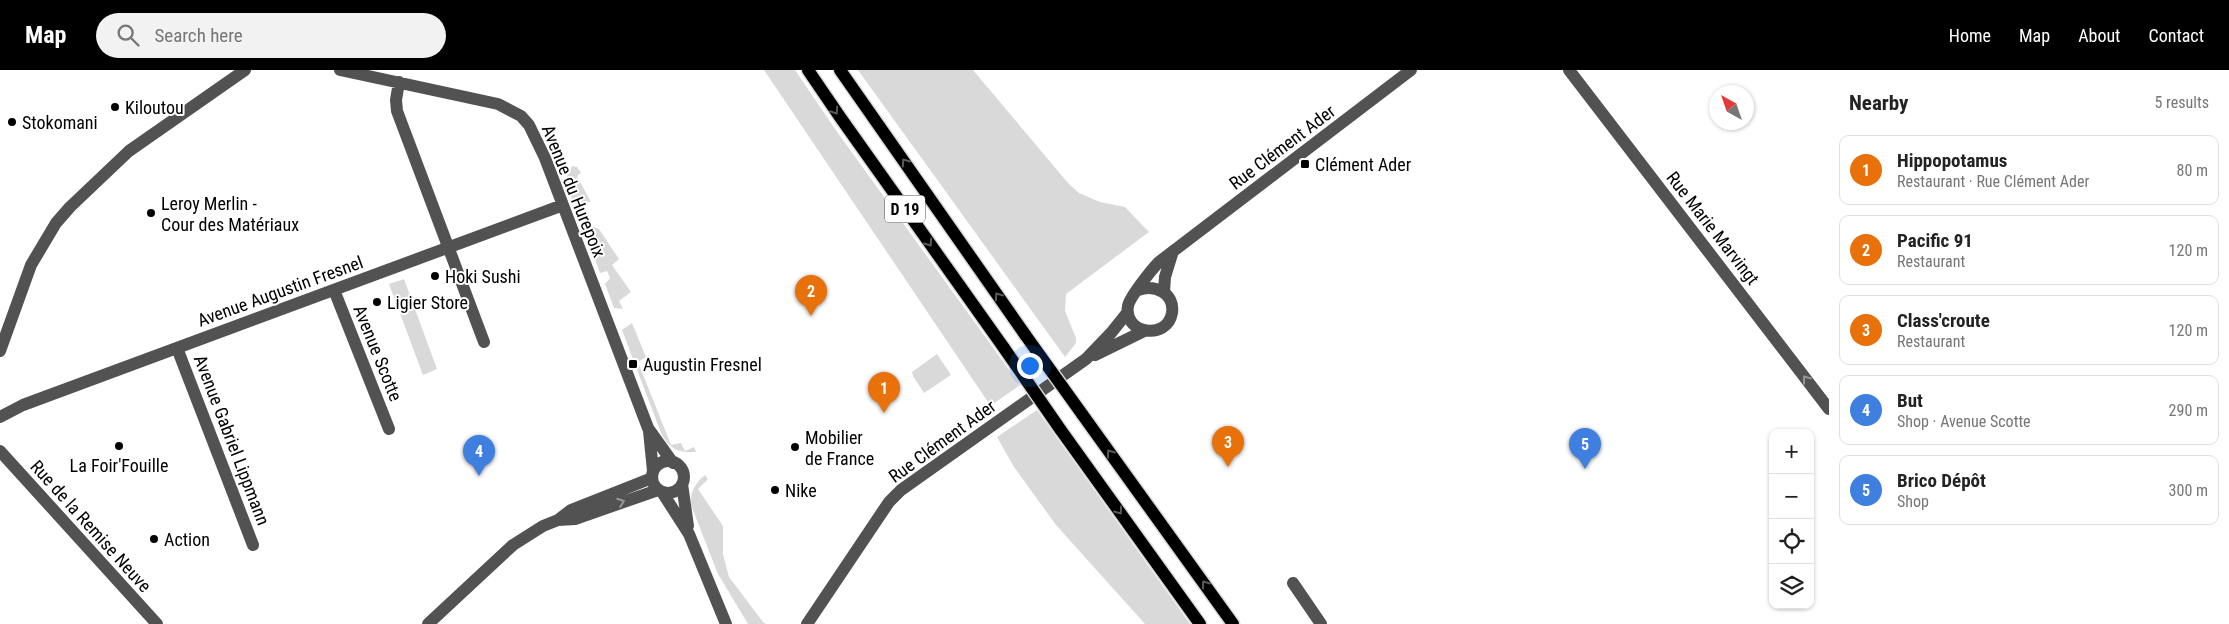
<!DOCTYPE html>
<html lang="en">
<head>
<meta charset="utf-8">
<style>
  body { margin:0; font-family:"Roboto Condensed",sans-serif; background:#f2f2f2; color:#222 }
  .controls { position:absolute; right:15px; bottom:15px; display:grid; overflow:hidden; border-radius:10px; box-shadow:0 1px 4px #0004 }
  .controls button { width:45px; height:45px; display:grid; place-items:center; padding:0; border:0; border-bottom:1px solid #e0e0e0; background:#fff; color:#222; font:25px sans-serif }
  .compass { position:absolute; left:1709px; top:15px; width:45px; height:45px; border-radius:50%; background:#fff; box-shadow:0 1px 4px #0004; rotate:320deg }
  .you { position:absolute; left:1029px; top:295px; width:18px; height:18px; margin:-12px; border:4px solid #fff; border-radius:50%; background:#1a73e8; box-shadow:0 0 0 8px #1a73e833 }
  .badge { display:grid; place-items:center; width:32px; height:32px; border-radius:50%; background:#000; color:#fff; font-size:16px; font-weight:700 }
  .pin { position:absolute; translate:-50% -41px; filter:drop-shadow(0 1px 2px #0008) }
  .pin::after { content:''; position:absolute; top:26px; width:18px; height:15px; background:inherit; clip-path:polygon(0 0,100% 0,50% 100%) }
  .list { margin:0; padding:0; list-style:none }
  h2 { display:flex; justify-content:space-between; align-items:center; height:65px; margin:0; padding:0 20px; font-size:21px }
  h2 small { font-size:16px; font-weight:400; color:#767676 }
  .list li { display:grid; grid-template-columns:32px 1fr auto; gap:15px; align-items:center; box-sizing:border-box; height:70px; margin:0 10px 10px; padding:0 10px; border:1px solid #e0e0e0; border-radius:10px }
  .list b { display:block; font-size:19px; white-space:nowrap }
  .list p { margin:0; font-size:16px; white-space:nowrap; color:#767676 }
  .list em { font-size:16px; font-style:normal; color:#767676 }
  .icon { flex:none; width:28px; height:28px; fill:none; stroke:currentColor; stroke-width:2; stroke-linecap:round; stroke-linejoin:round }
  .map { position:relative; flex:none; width:1829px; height:554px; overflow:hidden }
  header { display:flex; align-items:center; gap:30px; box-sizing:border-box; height:70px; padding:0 25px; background:#000; color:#fff }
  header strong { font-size:24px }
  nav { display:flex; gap:28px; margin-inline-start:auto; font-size:18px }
  .search { width:350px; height:45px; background:#f2f2f2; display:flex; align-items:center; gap:12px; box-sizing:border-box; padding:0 18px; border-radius:28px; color:#767676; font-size:19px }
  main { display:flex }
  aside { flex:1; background:#fff }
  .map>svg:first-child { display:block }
  .green { fill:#d9d9d9 }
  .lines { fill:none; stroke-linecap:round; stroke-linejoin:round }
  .major-casing { stroke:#dbdbdb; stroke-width:15 }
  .minor { stroke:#525252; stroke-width:12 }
  .major { stroke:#000; stroke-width:12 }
  .major-bridge-casing { stroke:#dbdbdb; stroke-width:15; stroke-linecap:butt }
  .major-bridge { stroke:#000; stroke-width:12 }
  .oneway { stroke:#595959 }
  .oneway2 { stroke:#979797 }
  .poi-dot { fill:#000; stroke:#fff; stroke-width:2 }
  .labels { text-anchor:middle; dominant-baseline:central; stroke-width:4; stroke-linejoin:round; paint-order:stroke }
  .shield { fill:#fff; stroke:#4c4c4c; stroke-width:1 }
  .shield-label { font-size:16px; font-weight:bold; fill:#000 }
  .poi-label { font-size:18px; fill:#000; stroke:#fff; text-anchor:start }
  .street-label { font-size:18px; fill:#000; stroke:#fff }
</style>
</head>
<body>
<header>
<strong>Map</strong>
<div class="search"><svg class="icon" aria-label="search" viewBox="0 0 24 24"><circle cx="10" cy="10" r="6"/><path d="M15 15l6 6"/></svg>Search here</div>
<nav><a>Home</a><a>Map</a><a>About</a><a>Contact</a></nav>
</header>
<main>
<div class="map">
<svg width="1829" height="554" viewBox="0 0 1829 554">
  <rect width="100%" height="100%" fill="#fff"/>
  <path class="green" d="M764,0H795L835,59L1020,315L993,334L988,332Z
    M858,0H973L1068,113L1079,123L1100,132L1125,137L1149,162L1066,224L1065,241L1076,268V273L1065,287Z
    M572,96L577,97L581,103L577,106L591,132H573L565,110Z
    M581,151L599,159L619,189L612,195L631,222L619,231L623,239L614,238L605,214L610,208L607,201L600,203Z
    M404,209L437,299L423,305L389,214Z
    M632,253L646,287L638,292L671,375L681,373L685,381L694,377L696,382C679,383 669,379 661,363L622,260Z
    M937,284L951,305L924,323L913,306L912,302Z
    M1037,340L1190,554H1145L1056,455L1014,397L997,367Z
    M705,405L708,409L698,419L723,456V484L729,507L763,552L766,554H748L718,504L691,435C690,422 695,413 705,405Z"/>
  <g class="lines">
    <defs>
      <path id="major" d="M808,0L840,47L1004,278
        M840,0L1026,266
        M1082,344L1233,554
        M1060,359L1200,554"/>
    </defs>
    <use href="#major" class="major-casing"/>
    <path class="minor" d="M340,0L498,34L521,46L529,55L545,88L648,358L673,393
      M1569,0L1829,339
      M399,12L396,30L397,41L484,272
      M334,220L389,359
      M1138,220C1155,214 1175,223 1172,243C1167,271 1123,264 1128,236C1129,228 1152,199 1159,192L1411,0
      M1164,222L1165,207L1173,181
      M177,278L253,475
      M0,281L31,195L56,153L70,137L129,81L245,0
      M1095,285L1144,261
      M0,347L23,335L563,135
      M649,361L653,401
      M0,381L157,554
      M652 407a16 16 0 1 1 32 0a16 16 0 1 1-32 0Z
      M682,414L688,456
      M662,422L689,464L726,554
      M558,450L571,440L652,408
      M1293,513L1321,554
      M428,554L513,475L543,456L558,450L575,449L658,420
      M807,554L889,432L901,420L1086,289L1111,263L1127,243"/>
    <use href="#major" class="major"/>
    <defs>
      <path id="major-bridge" d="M1026,266L1082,344
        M1004,278L1060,359"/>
    </defs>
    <use href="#major-bridge" class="major-bridge-casing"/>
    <use href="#major-bridge" class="major-bridge"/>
  </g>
  <defs><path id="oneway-chevron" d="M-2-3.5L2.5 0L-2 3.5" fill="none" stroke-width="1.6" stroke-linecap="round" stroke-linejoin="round" transform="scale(1.25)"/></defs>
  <g class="oneway">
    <use href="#oneway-chevron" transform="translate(835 41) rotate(57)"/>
    <use href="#oneway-chevron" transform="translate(905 92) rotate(-125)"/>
    <use href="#oneway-chevron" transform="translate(929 173) rotate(55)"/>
    <use href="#oneway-chevron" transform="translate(998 226) rotate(-125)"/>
    <use href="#oneway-chevron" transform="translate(1110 383) rotate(-126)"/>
    <use href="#oneway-chevron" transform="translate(1119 441) rotate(54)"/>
    <use href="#oneway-chevron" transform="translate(1205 514) rotate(-126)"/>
  </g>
  <g class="oneway2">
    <use href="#oneway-chevron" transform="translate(1806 309) rotate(-127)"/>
    <use href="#oneway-chevron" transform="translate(621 432) rotate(-20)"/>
  </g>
  <g class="poi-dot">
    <circle cx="115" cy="37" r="5"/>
    <circle cx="12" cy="52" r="5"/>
    <rect x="1300" y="89" width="10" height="10" rx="2.5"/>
    <circle cx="151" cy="143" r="5"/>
    <circle cx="435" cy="206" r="5"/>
    <circle cx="377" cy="232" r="5"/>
    <rect x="628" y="289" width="10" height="10" rx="2.5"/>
    <circle cx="119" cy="376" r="5"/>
    <circle cx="795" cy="377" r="5"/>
    <circle cx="775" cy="420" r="5"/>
    <circle cx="154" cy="469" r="5"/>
  </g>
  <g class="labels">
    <rect class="shield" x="885" y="125.5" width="40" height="27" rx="4"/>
    <g class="shield-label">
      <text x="905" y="139">D 19</text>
    </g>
    <g class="poi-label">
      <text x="125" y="37">Kiloutou</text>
      <text x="22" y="52">Stokomani</text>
      <text x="1315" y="94">Clément Ader</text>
      <text x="161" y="133">Leroy Merlin -<tspan x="161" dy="21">Cour des Matériaux</tspan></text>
      <text x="445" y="206">Hoki Sushi</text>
      <text x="387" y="232">Ligier Store</text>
      <text x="643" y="294">Augustin Fresnel</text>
      <text x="805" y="367">Mobilier<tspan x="805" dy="21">de France</tspan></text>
      <text x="119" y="395" text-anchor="middle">La Foir'Fouille</text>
      <text x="785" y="420">Nike</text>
      <text x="164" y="469">Action</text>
    </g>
    <g class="street-label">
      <text transform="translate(1282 77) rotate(-37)">Rue Clément Ader</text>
      <text transform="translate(574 121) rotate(68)">Avenue du Hurepoix</text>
      <text transform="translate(1713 158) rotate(52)">Rue Marie Marvingt</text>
      <text transform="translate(280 221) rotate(-20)">Avenue Augustin Fresnel</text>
      <text transform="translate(378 283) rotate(68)">Avenue Scotte</text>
      <text transform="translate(232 370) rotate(69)">Avenue Gabriel Lippmann</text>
      <text transform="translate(942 371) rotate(-36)">Rue Clément Ader</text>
      <text transform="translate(91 456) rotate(48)">Rue de la Remise Neuve</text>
    </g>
  </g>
</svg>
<div class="controls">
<button>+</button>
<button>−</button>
<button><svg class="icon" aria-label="locate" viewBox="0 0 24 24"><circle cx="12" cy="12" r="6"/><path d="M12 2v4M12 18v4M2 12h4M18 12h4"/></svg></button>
<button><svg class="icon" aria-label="layers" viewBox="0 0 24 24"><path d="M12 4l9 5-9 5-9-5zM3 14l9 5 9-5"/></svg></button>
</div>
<svg class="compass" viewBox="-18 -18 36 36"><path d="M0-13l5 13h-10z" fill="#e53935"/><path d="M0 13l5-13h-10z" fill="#767676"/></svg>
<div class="you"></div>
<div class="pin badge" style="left:884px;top:343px;background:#e8710a">1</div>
<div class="pin badge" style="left:811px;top:246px;background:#e8710a">2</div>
<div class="pin badge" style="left:1228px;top:397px;background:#e8710a">3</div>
<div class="pin badge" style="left:479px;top:406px;background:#3f7fe0">4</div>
<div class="pin badge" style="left:1585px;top:399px;background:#3f7fe0">5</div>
</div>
<aside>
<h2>Nearby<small>5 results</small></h2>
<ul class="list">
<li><span class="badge" style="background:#e8710a">1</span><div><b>Hippopotamus</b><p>Restaurant · Rue Clément Ader</p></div><em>80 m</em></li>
<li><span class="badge" style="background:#e8710a">2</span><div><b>Pacific 91</b><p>Restaurant</p></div><em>120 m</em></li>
<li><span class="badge" style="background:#e8710a">3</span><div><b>Class'croute</b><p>Restaurant</p></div><em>120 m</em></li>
<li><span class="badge" style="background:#3f7fe0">4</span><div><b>But</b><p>Shop · Avenue Scotte</p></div><em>290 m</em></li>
<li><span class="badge" style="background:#3f7fe0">5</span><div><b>Brico Dépôt</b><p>Shop</p></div><em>300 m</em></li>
</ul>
</aside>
</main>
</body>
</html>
